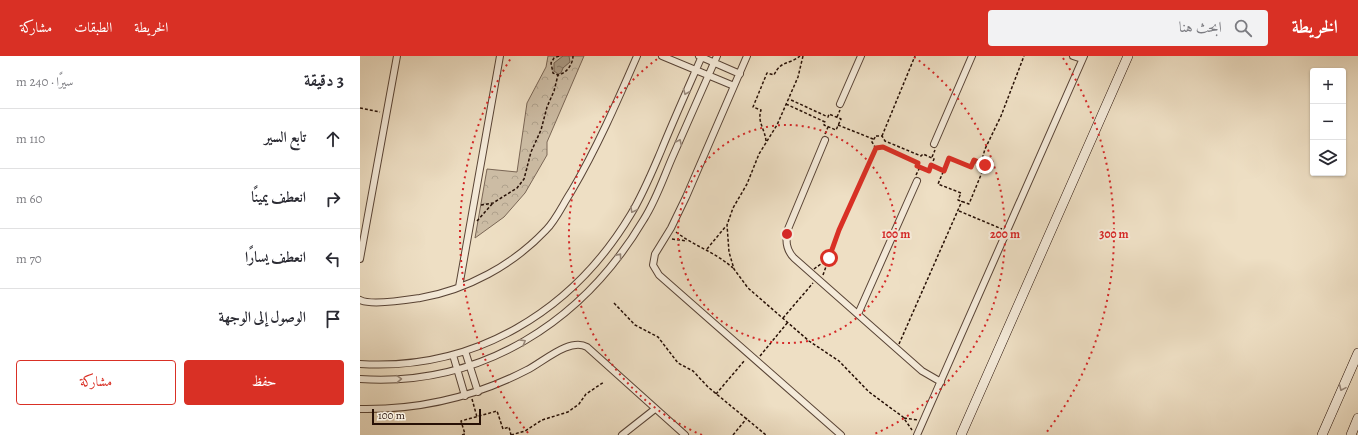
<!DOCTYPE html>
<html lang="ar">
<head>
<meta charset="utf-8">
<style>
  body { margin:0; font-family:Alegreya,Amiri,serif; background:#f2f2f3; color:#2b2b33; direction:rtl }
  .controls { position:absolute; right:12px; top:12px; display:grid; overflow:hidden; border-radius:4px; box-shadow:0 1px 3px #0004 }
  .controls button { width:36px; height:36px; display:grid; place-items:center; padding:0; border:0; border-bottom:1px solid #e1e1e2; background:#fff; color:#2b2b33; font:20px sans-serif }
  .scale { position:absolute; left:12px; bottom:10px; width:109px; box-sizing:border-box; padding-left:4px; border:2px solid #271006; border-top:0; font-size:11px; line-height:14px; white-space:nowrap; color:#271006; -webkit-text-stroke:3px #f4ead9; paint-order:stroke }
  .stop { position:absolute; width:12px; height:12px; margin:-9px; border:3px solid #d93025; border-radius:50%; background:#fff }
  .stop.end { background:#d93025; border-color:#fff; box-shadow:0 1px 4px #0008 }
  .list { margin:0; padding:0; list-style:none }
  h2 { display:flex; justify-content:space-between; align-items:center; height:52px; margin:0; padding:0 16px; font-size:17px }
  h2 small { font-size:13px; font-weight:400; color:#7c7c81 }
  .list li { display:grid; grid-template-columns:26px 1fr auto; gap:12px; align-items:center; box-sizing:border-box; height:60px; padding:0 16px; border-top:1px solid #e1e1e2 }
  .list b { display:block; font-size:15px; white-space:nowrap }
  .list em { font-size:13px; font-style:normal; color:#7c7c81 }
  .actions { display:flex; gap:8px; padding:12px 16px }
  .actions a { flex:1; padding:9px 0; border:1px solid #d93025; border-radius:4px; text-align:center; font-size:14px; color:#d93025 }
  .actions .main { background:#d93025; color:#fff }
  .icon { flex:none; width:22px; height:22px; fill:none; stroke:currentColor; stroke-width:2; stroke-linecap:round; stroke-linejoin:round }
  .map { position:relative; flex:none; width:998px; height:379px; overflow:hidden; direction:ltr }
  header { display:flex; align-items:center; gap:24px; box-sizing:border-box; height:56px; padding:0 20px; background:#d93025; color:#fff }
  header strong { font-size:19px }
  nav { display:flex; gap:22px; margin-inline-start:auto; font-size:14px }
  .search { width:280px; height:36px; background:#f2f2f3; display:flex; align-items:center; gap:10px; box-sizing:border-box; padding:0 14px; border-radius:4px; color:#7c7c81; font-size:15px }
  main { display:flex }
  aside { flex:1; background:#fff }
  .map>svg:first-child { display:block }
  .park { fill:url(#park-crowns); stroke:#7a6655 }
  .water { fill:url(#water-ripples); stroke:#766251 }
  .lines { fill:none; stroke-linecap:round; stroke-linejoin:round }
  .street-casing { stroke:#594436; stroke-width:8 }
  .secondary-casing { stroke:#271006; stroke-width:10 }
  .path { stroke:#271006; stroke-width:1.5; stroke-dasharray:3 2; stroke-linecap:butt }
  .street { stroke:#f4ead9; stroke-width:6 }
  .secondary { stroke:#f4ead9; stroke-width:9 }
  .oneway { stroke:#98887a }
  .route { stroke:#d93025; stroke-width:5 }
  .ring { fill:none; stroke:#d62828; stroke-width:2; stroke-dasharray:2 4 }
  .centre { fill:#d62828; stroke:#f4ead9; stroke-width:2 }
  .ring-label { font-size:12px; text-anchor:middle; font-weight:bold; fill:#d62828; stroke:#f4ead9; stroke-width:4; stroke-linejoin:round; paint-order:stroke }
</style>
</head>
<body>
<header>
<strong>الخريطة</strong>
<div class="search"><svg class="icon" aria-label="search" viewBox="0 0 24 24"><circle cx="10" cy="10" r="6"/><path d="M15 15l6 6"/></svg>ابحث هنا</div>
<nav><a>الخريطة</a><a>الطبقات</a><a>مشاركة</a></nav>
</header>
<main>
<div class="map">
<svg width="998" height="379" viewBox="0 0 998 379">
  <defs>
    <pattern id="park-crowns" width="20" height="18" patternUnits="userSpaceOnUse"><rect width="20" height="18" fill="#ccbca4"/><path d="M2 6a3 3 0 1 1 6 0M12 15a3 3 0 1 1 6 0" fill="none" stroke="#afa18c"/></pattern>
    <pattern id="water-ripples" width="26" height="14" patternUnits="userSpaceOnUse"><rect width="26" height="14" fill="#aa9983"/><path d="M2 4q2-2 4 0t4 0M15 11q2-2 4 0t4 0" fill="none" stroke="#8a7b69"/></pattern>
  </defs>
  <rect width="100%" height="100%" fill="#eedfc4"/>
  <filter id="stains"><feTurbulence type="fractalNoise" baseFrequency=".005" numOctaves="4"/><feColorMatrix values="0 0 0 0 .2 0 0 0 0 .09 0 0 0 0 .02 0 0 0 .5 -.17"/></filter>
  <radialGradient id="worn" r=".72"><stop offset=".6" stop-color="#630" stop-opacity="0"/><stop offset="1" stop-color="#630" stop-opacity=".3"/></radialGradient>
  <path class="park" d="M188,0H224L187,86V99L165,137L144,161L115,182L127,113L157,116L167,47L186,11Z"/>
  <path class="water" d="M203,0H209L210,6L203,12L201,17L198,18L194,15V7Z"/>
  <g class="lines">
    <defs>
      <path id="street" d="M302,0L374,30
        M339,0L380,18
        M387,0L326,141L311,172L295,198L293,209L299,219L481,379
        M713,0L722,3
        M480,48L501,0
        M465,84L428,173C425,184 426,194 434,202L562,315L581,326
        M574,88L612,0
        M0,203L37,0
        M99,231L140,0
        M0,244C11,250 47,244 60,242C107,234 153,209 186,174C196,164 203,148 211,136C237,92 257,46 277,0
        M498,258L557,125
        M105,295L118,336
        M93,299L105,340
        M0,308C115,315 213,255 271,158C283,138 292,116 301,95C314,63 328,32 342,0
        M0,323C122,331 223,266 284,163C296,144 303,123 312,102C327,68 342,34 357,0
        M0,353C59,354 115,341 167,314C183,306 210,281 227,291L325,379
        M262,379L295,353
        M557,379L724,0"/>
      <path id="secondary" d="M601,379L768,0
        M962,379L998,297
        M991,379L998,362"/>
    </defs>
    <use href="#street" class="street-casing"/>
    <use href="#secondary" class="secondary-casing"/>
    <path class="path" d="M199,0L194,2L191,7L193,17L198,19C206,18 213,8 213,0
      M443,0L438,21L417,69L399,98L387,128L373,152L367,169L369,196L374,213L388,232L449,285L479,305L509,336L543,361L552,374
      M426,48L465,66L464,69L476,74L481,63L469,58L468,61L429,43
      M0,52L20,56
      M477,61L480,54
      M478,69L513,83
      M465,78L468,71
      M516,80H522L525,85L561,100L563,98L574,103L569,115L557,110L558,107L523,91H515L512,86Z
      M522,80L555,0
      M406,85C405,73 397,66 401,54L393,51L407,17L414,19C421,4 429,9 440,0
      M572,101L575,94
      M589,102L611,111L614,104L625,109L609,148L598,144L601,137L578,128Z
      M621,107L625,93L641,60L664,0
      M571,109L584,115
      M556,119L560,111
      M121,149L133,147L157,132L164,123L171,96L181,74L187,51L194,35L198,19
      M599,155L642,173
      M117,165L133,147
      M316,176C334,190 355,196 373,212
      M312,183L327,185
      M347,193L366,170
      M454,213L469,202
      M463,219L479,174L516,92
      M254,247L275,269L298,281L318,307L333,315L348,331L406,379
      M423,262L453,227
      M539,288L602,145
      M400,300L428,266
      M356,338L385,304
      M112,343L117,361
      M544,362L558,364
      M102,379L105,378L101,365L137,355L143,373L149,371L151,379
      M151,379L165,375L182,364L208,356L219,348L226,338L244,326
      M373,379L387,362"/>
    <use href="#street" class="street"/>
    <use href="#secondary" class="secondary"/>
  </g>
  <defs><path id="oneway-chevron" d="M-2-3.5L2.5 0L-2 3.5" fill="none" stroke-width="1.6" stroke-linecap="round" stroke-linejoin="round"/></defs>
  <g class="oneway">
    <use href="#oneway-chevron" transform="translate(326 36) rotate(113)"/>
    <use href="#oneway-chevron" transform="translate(319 86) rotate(-66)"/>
    <use href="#oneway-chevron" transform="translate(273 154) rotate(119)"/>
    <use href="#oneway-chevron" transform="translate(259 200) rotate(-53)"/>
    <use href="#oneway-chevron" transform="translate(163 286) rotate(-29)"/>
    <use href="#oneway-chevron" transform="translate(39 323) rotate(-2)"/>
    <use href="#oneway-chevron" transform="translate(982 332) rotate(114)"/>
  </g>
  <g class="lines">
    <path class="route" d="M469,202L479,174L516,92L523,91L558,107L557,110L569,115L571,109L584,115L589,102L611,111L614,104L625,109"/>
  </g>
  <g class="ring">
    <circle cx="427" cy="178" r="109"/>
    <path d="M342 379A218 218 0 0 1 300 1M554 1A218 218 0 0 1 512 379"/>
    <path d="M168 377A327 327 0 0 1 151 2M703 2A327 327 0 0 1 686 377"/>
  </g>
  <circle cx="427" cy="178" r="6" class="centre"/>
  <g class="ring-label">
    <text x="536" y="182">100 m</text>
    <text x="645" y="182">200 m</text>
    <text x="754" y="182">300 m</text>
  </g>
  <rect width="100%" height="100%" filter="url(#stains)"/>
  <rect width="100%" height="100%" fill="url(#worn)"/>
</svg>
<div class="controls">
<button>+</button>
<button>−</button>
<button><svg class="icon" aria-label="layers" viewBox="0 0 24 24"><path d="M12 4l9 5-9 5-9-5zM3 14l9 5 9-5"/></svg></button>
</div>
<div class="scale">100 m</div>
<div class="stop" style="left:469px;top:202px"></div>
<div class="stop end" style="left:625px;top:109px"></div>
</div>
<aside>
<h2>3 دقيقة<small>سيرًا · 240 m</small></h2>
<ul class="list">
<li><svg class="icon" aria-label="ahead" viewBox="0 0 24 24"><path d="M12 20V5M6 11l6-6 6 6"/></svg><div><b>تابع السير</b></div><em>110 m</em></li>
<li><svg class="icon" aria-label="right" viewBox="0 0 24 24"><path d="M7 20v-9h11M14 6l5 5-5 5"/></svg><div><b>انعطف يمينًا</b></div><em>60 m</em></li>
<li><svg class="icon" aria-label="left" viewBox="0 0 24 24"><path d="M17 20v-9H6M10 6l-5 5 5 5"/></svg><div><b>انعطف يسارًا</b></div><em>70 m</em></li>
<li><svg class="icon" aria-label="arrive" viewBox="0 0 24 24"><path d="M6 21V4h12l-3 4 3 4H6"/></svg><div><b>الوصول إلى الوجهة</b></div></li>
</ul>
<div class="actions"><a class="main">حفظ</a><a>مشاركة</a></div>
</aside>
</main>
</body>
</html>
